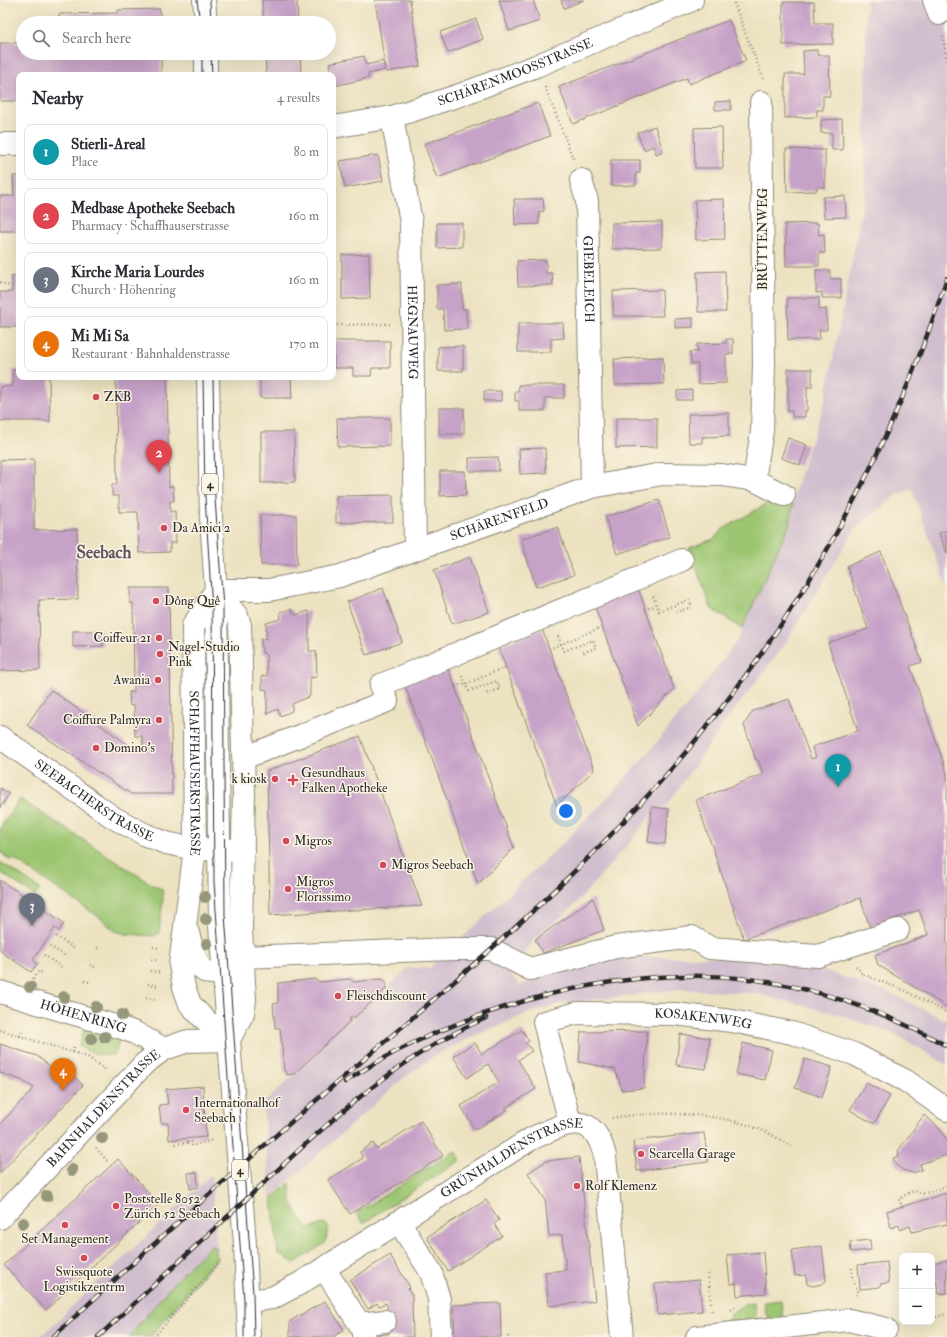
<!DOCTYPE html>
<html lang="en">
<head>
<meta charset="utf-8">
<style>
  body { margin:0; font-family:"IM FELL Double Pica",serif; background:#f7f7f7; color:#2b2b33 }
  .controls { position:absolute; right:12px; bottom:12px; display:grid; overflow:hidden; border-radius:8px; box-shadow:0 4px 16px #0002 }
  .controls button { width:36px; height:36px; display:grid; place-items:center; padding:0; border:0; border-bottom:1px solid #e1e1e2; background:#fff; color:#2b2b33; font:20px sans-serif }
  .you { position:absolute; left:566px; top:811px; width:14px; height:14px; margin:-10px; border:3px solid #fff; border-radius:50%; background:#1a73e8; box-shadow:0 0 0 6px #1a73e833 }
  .badge { display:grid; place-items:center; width:26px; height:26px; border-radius:50%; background:#d1495b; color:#fff; font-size:13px; font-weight:700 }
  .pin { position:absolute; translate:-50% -33px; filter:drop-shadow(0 1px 2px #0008) }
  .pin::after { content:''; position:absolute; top:21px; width:14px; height:12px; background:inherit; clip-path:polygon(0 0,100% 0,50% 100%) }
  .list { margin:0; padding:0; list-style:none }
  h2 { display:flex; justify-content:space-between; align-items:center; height:52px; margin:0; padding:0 16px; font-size:17px }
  h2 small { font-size:13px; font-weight:400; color:#7c7c81 }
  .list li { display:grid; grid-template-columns:26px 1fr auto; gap:12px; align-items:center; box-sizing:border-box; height:56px; margin:0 8px 8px; padding:0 8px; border:1px solid #e1e1e2; border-radius:8px }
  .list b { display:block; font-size:15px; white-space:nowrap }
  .list p { margin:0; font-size:13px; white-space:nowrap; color:#7c7c81 }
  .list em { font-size:13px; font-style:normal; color:#7c7c81 }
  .icon { flex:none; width:22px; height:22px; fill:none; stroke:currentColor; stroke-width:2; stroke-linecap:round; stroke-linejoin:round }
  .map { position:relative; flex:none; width:947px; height:1337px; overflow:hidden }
  .search { position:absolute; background:#fff; box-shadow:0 4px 16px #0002; left:16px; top:16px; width:320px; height:44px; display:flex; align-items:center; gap:10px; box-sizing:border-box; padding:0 14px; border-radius:22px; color:#7c7c81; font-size:15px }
  .panel { position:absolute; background:#fff; box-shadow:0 4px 16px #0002; left:16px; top:72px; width:320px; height:308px; border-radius:8px }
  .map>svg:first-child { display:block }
  .industrial { fill:#d0bdce }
  .green { fill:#9dc672; stroke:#64784e }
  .building { fill:#c7a2c8 }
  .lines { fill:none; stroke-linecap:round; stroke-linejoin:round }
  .minor-casing { stroke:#8c8676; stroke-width:24 }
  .major-casing { stroke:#8c8676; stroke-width:24 }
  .path { stroke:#8c8676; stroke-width:2.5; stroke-dasharray:1 3; stroke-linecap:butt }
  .minor { stroke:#fff; stroke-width:22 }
  .major { stroke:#fff; stroke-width:22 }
  .tram { stroke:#2b2b2b; stroke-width:1 }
  .rail-casing { stroke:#2b2b2b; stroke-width:4.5 }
  .rail { stroke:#fcf5e5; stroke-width:3; stroke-dasharray:9; stroke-linecap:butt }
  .tree { fill:#95977a }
  .poi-dot { fill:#d1495b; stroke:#fcf5e5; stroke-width:1.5 }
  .labels { text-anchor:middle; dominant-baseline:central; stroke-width:3; stroke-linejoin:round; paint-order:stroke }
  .shield { fill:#fcf5e5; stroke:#6a6863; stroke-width:1 }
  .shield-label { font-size:12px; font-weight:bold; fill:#2b2b2b }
  .street-label { font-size:13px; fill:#2b2b2b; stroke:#fcf5e5 }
  .poi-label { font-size:13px; fill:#2b2b2b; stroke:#fcf5e5; text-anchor:start }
  .district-label { font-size:17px; font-weight:bold; fill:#625562; stroke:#fcf5e5 }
</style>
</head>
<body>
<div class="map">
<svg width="947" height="1337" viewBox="0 0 947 1337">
  <rect width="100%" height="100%" fill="#fcf5e5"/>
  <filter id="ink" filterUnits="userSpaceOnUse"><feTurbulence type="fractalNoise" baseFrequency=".025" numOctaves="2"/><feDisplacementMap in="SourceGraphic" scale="8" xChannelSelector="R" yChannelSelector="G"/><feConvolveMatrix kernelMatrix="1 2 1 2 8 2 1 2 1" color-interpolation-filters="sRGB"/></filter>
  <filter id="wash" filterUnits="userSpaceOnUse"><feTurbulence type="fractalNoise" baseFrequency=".012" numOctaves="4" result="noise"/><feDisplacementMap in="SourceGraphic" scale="16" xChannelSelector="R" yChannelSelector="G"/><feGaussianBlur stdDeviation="0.9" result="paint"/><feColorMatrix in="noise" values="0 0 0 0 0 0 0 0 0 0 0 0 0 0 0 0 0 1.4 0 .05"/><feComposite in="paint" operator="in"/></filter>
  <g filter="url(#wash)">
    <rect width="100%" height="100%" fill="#ece2c1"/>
    <path class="industrial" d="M866,0H947V588L912,489L900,493L855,529L781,650L727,719L667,805L659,808L651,807L650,815L636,835L573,907L534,939L527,950L508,971L520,985L537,978L600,961L646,957H739L775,962L830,973L884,990L947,1021V1065L897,1035L833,1013L757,994L681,989L560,1004L531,1012L472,1037L437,1054L399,1082L270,1198L263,1104L408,968H430L562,844L609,796L653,747L696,695L737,641L790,523L796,486L825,401L865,194Z
      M211,1175L218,1259L151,1337H40Z"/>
    <path class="green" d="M776,498L793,504L790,523L742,629L711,608L689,548L713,539L722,530Z
      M20,799L153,885L162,889L163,899L159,933L153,936L126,934L115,931L99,917L14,859L9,860L2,853L0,846V828Z
      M0,862L40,889L35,896L0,872Z
      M84,1028L119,1039L116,1052L113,1055C102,1056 87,1052 79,1046Z
      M455,1151L461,1160L363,1223L356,1213Z
      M290,1183L291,1202L308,1229L325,1223L329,1228L325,1243L295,1263L278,1254L272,1198Z
      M211,1245L213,1248L215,1247L217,1258L150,1337H129L175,1281Z
      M781,1300L783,1321L770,1320L766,1315L764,1302Z
      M754,1303L756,1320L726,1327C729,1311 740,1305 754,1303Z"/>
    <g id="blocks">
      <path class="building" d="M262,0H297L298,23H264Z
        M375,0H410L420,66L386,72Z
        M499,0H533L540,21L509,31Z
        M561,0H584L564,8Z
        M783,2H814L815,23H833V44L783,45Z
        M160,9V23H59V14L118,13V10Z
        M476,19L483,39L448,53L440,32Z
        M729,20L746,61L689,84L687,78L573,124L559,87Z
        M0,43H23V53H161V75H19V101H0Z
        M817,50V55H829L830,96H823V110H817V117L785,118V74H804L803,51Z
        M265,53H300L301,75H266Z
        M364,56L366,65L383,61L385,70L368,74L369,78L334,86L333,75H331L329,63Z
        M731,101V110H715V102Z
        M538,103L550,136L437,178L424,144Z
        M842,119L843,150H832V133H821V120Z
        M655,126L663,151L656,154L653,146L644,150L637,133Z
        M722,127L723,168H695L694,128Z
        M786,149L825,150V187H817L816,191L787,192Z
        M378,155L383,181L345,188L340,161Z
        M611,160H640V173H636V185L611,186Z
        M13,176H19V231H0V196H14Z
        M845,196L846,217L824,218L823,197Z
        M514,199H543L544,211L539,212V224L515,225Z
        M724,199L725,239L696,240L695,200Z
        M662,222V248L612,249V223Z
        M437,223H462V247L437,248Z
        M818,223L819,235L824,234L825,253H819V266H786L785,224Z
        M369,254L370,298L342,299V255Z
        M546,260V273H552L553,285L518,286L517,261Z
        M816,270H830V279H841V298H822V292L816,293Z
        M725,271L726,312H698L697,272Z
        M12,276H19V327H0V292H12Z
        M462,284V309H466L467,329L444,330L443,309H437V285Z
        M662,290L663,316H613V291Z
        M787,298H819V310L826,309L827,330H819L820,339L788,340Z
        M693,318V327L675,328V319Z
        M518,323H563L564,338L551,339V352H518Z
        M726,339H733V354H726V383L698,384V364H691L690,352H698L697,344L726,343Z
        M334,341H390V368H372L371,376H353V368H334Z
        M463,346V371H438V347Z
        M663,357L664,384L615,385L614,359Z
        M788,369H812V387H807V411H805V417H792V411H788Z
        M13,370H19V377H49L50,421H0V387L13,386Z
        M116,377H167L169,487L173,486L174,501H170V512L175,511L176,543H170V552L139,553L138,512H119V496H112V484H117Z
        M260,377H291L292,398H260Z
        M518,385H564V398H545V411H519V401H515V391H519Z
        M692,390V400H677V391Z
        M484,391H501V401H484Z
        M439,408H464V434H439Z
        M729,413V436L702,437V443H689L688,414Z
        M337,418H390V446L338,447Z
        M616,418H657V447L616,448Z
        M261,432H294L295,482L261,483Z
        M788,438L807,445L800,465L781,458Z
        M545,448L546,473L520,474L519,449Z
        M498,457L499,471H469V458Z
        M34,459V530L77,529L78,599L39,600L40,670L0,671V460Z
        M440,471H465L466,495L440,496Z
        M393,495V522L336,523V496Z
        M659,500L670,537L617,554L605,517Z
        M260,515H296L297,565H261Z
        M558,527L574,575L536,587L521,539Z
        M947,530V553L939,533Z
        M881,552L922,662L910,666L947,773V1007L878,965L875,955L928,935L919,910L870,927L860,898L744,939L696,800L763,774L758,760H756L744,725L753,711L789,699L811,759L816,757L812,747L858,731L828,643L868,629L847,566Z
        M470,557L489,612L452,624L434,570Z
        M130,588H169L172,794H131L27,725L51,690L134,749H144L142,736H135L134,705L130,706L129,692H134L133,603H130Z
        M383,588L402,642L366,655L347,602Z
        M638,588L674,689L638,726L594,604Z
        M291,609L295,615L309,611V651H316L317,677L310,678V696L292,704V711L280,716L278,709L267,714V690L262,689V676H267L266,654L262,653L261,638L266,639V623L281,619L280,612Z
        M542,629L594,770L557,806L498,646Z
        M73,631H102L103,646L73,647Z
        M448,668L514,848L478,884L404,683Z
        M360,736L422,906L270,915L267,771Z
        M0,788L9,794L0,808Z
        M652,807L669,809L665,844L648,842Z
        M0,880L64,923L59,931L55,928L33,960L37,964L31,972L0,951Z
        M593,898L604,930L543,953L535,940Z
        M315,979L319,982L350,979L354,982L382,979L386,982V989L355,1017L350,1018V1021L294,1074L287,1075L284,1070L280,1028H275L273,1004L278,1003V983Z
        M522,1030L529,1041L526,1043L532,1051L518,1060L536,1089L505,1108L507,1110L475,1130L461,1106L499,1082L488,1064L467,1078L453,1056L475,1043L482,1054Z
        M647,1031L644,1088L622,1090L615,1069L579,1062L581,1032Z
        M680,1034L710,1038L706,1069L676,1065Z
        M743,1043L772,1050L765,1080L736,1074Z
        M0,1044L37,1056L52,1068L58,1062L83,1085L0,1173V1124L34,1088L21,1080L0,1073Z
        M805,1059L832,1067L822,1097L795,1088Z
        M866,1083L890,1096L874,1124L850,1110Z
        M203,1086L206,1137L169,1140L168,1123H161L159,1105L168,1104L166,1089Z
        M924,1115L937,1126L947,1140V1155L920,1164L922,1170L913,1173L903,1170L896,1165L893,1158L899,1156L898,1151Z
        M421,1121L443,1156L350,1214L328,1180L363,1158L360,1152L373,1143L377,1149Z
        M704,1133L708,1162L637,1171L633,1141Z
        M579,1157L595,1301L549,1306L545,1272L566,1270L562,1235L549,1236L545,1199L528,1173L546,1161Z
        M118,1159L159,1204L46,1310L4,1265Z
        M197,1172L198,1187L190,1189L188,1173Z
        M947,1193V1224L912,1232L910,1226L900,1230L899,1225L891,1228L887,1211Z
        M486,1200L499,1220L494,1224L502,1236L448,1271L427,1237Z
        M870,1240L871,1250L851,1252L850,1242Z
        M822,1246L826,1281L822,1284L812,1286L807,1284L806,1275L795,1276L792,1250Z
        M763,1252L766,1293L737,1296L736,1283L730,1284L727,1255Z
        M390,1255L410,1287L408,1289L412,1295L413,1337H376V1335L389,1334L387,1305L386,1303L379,1306L377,1303L368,1309L350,1280Z
        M947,1260V1293L939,1294L932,1263Z
        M887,1262L889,1283L880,1284V1287L860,1289L858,1265Z
        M699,1280L702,1311L658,1315L655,1284Z
        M325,1301L344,1330L333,1337H290V1321Z
        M500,1303L501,1337H455L453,1305Z"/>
    </g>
  </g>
  <g filter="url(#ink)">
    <use href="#blocks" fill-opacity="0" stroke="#8c8676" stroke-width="1"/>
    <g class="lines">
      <defs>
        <g id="minor">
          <path d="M934,0L939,14"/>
          <path id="s1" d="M392,117L411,222L415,549"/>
          <path id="s2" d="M333,127L392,117L460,95L536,66L692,0"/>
          <path d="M0,144H19"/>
          <path id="s3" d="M581,180L587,201L592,487"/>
          <path d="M754,480L762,431L764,364L761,102"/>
          <path id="s4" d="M0,737L114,818L146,835L166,843L195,849"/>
          <path d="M244,758L387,701L381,685L682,560"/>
          <path d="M242,957L453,949H491L530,969L616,947L692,937L710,948L818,956L898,930"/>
          <path id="s5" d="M0,992L122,1028L135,1033L164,1049"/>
          <path id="s6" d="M570,1123L544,1022L577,1013L675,1014L732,1021L792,1033L854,1054L906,1081L947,1110"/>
          <path id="s7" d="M0,1218L145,1063L164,1049L188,1041L229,1040L220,926L216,590H269L340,576L592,487L662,474L722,475L754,480L784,495"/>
          <path d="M399,1222L431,1272L439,1299L441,1337"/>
          <path d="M324,1268L364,1331V1337"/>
          <path id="s8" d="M249,1301L272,1298L299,1284L531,1139C565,1123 593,1108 605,1156L622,1337"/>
          <path d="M360,1324L385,1321"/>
          <path d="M697,1337L849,1320L886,1329"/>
        </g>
        <g id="major">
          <path d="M204,0L206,23"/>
          <path d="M206,53V75"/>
          <path d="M208,377L211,518L216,590L237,616L240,625L244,793L241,929L245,1000L243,1013L229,1040L245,1244L249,1337"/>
          <path id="s9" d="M216,590L193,626L195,849L180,965L184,987L190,1004L202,1017L229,1040"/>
          <path d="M195,849L243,850"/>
          <path d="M188,933C198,971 201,984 242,963"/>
        </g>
      </defs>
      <use href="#minor" class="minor-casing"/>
      <use href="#major" class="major-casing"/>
      <path class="path" d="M734,3L764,81
        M943,36L947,63
        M545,87L574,161
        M0,282L9,286
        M333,325L390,324
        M653,596L659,611L689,600L692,607L676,612
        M645,610L656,605
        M558,636L564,651L593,640L596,648L582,653
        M549,649L602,627
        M462,676L469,691L497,681L500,689L486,694
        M455,686L466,684L506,667
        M56,936L74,948
        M50,946L67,957
        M153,947L161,948
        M97,948L101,949
        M44,955L61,967
        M151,960H158
        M90,965L95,967
        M856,966L862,974L906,991L947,1013
        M150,971L159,972
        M33,979L39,971L42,973
        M84,981L89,982
        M148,984L159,986
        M146,998L158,1000
        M0,1030L88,1057L107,1071
        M20,1036L22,1031
        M73,1052L74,1047
        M612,1118C666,1109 748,1112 792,1148
        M175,1144L192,1142V1146L212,1140
        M96,1148L109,1163
        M901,1204L899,1199L910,1192L915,1191L922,1194L947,1186
        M852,1268V1279L858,1291L855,1298
        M708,1274L712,1313
        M731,1310L737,1305
        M932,1318L947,1314
        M908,1323L913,1322
        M154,1337L220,1261
        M508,1337L509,1335"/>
      <use href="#minor" class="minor"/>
      <use href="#major" class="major"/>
      <path class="tram" d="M197,0L200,23
        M210,0L211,23
        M202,53V75
        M211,53L212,75
        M203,377L205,497L212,608L214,882L244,1300V1337
        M213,377L215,499L223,607L225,915L253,1293L254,1337"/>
      <defs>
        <path id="rail" d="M345,1082C401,1044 462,1019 528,1000C681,958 807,969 947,1046
          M53,1337C143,1253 234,1171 327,1091C459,978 595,866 704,730C813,595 893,443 947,278
          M98,1337C150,1289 201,1241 253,1193C324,1126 396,1057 486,1018"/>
      </defs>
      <use href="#rail" class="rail-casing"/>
      <use href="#rail" class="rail"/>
    </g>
    <g class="tree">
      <circle cx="205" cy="897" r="6"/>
      <circle cx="206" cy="919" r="6"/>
      <circle cx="207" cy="944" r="6"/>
      <circle cx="30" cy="987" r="6"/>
      <circle cx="64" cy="997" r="6"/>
      <circle cx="96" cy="1007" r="6"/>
      <circle cx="122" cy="1015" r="6"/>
      <circle cx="105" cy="1037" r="6"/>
      <circle cx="91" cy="1039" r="6"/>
      <circle cx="102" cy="1138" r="6"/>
      <circle cx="72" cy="1170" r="6"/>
      <circle cx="47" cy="1196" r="6"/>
      <circle cx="23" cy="1223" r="6"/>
    </g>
  </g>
  <g class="poi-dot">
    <circle cx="96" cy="397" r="4"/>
    <circle cx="164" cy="528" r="4"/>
    <circle cx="156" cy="601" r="4"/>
    <circle cx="159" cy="638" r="4"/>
    <circle cx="160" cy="654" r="4"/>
    <circle cx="158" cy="680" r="4"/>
    <circle cx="159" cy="720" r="4"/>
    <circle cx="96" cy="748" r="4"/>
    <circle cx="275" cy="779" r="4"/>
    <path d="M291 774h4v4h4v4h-4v4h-4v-4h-4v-4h4z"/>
    <circle cx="286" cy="841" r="4"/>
    <circle cx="383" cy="865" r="4"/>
    <circle cx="288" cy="889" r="4"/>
    <circle cx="338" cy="996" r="4"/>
    <circle cx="186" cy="1110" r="4"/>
    <circle cx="641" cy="1154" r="4"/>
    <circle cx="577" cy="1186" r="4"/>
    <circle cx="116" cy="1206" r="4"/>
    <circle cx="65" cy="1225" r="4"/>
    <circle cx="84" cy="1258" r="4"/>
  </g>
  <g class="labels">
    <g class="shield">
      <rect x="202" y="474" width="16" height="20" rx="3"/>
      <rect x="232" y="1160" width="16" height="20" rx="3"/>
    </g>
    <g class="shield-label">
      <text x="210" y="484">4</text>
      <text x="240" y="1170">4</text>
    </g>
    <g class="street-label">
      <text stroke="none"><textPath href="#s2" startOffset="191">SCHÄRENMOOSSTRASSE</textPath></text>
      <text transform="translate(763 239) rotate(-90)">BRÜTTENWEG</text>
      <text stroke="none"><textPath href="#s3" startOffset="100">GIEBELEICH</textPath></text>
      <text stroke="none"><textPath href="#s1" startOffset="217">HEGNAUWEG</textPath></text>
      <text stroke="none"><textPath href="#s7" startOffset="1047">SCHÄRENFELD</textPath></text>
      <text stroke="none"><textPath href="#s9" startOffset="190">SCHAFFHAUSERSTRASSE</textPath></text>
      <text stroke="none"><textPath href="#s4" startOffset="114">SEEBACHERSTRASSE</textPath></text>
      <text stroke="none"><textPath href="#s5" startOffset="87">HÖHENRING</textPath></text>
      <text stroke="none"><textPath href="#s6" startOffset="265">KOSAKENWEG</textPath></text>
      <text stroke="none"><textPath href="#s7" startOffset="151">BAHNHALDENSTRASSE</textPath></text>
      <text stroke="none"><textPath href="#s8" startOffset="302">GRÜNHALDENSTRASSE</textPath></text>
    </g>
    <g class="poi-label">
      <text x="104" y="397">ZKB</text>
      <text x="172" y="528">Da Amici 2</text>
      <text x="164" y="601">Dông Quê</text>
      <text x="151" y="638" text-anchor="end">Coiffeur 21</text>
      <text x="168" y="647">Nagel-Studio<tspan x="168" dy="15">Pink</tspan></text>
      <text x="150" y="680" text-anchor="end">Awania</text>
      <text x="151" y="720" text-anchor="end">Coiffure Palmyra</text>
      <text x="104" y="748">Domino's</text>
      <text x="301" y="773">Gesundhaus<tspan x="301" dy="15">Falken Apotheke</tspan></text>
      <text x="267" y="779" text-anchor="end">k kiosk</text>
      <text x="294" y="841">Migros</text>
      <text x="391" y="865">Migros Seebach</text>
      <text x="296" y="882">Migros<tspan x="296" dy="15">Florissimo</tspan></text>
      <text x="346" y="996">Fleischdiscount</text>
      <text x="194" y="1103">Internationalhof<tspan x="194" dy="15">Seebach</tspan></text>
      <text x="649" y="1154">Scarcella Garage</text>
      <text x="585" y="1186">Rolf Klemenz</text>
      <text x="124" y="1199">Poststelle 8052<tspan x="124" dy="15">Zürich 52 Seebach</tspan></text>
      <text x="65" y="1239" text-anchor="middle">Set Management</text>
      <text x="84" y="1272" text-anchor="middle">Swissquote<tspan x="84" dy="15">Logistikzentrm</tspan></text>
    </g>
    <g class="district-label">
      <text x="104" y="552">Seebach</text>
    </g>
  </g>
</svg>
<div class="controls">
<button>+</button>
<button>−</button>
</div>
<div class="you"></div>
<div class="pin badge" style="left:838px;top:787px;background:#0f9aa8">1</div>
<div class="pin badge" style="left:159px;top:473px;background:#e0444e">2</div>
<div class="pin badge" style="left:32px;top:926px;background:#6b7280">3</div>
<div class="pin badge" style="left:63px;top:1091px;background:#e8710a">4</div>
<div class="search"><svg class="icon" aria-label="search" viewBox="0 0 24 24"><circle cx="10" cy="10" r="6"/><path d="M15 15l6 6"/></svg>Search here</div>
<section class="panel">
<h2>Nearby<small>4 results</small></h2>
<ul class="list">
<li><span class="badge" style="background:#0f9aa8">1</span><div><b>Stierli-Areal</b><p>Place</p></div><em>80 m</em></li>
<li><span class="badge" style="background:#e0444e">2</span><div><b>Medbase Apotheke Seebach</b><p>Pharmacy · Schaffhauserstrasse</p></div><em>160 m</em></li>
<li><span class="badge" style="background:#6b7280">3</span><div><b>Kirche Maria Lourdes</b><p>Church · Höhenring</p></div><em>160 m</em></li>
<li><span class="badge" style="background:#e8710a">4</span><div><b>Mi Mi Sa</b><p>Restaurant · Bahnhaldenstrasse</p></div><em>170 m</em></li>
</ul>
</section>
</div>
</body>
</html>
